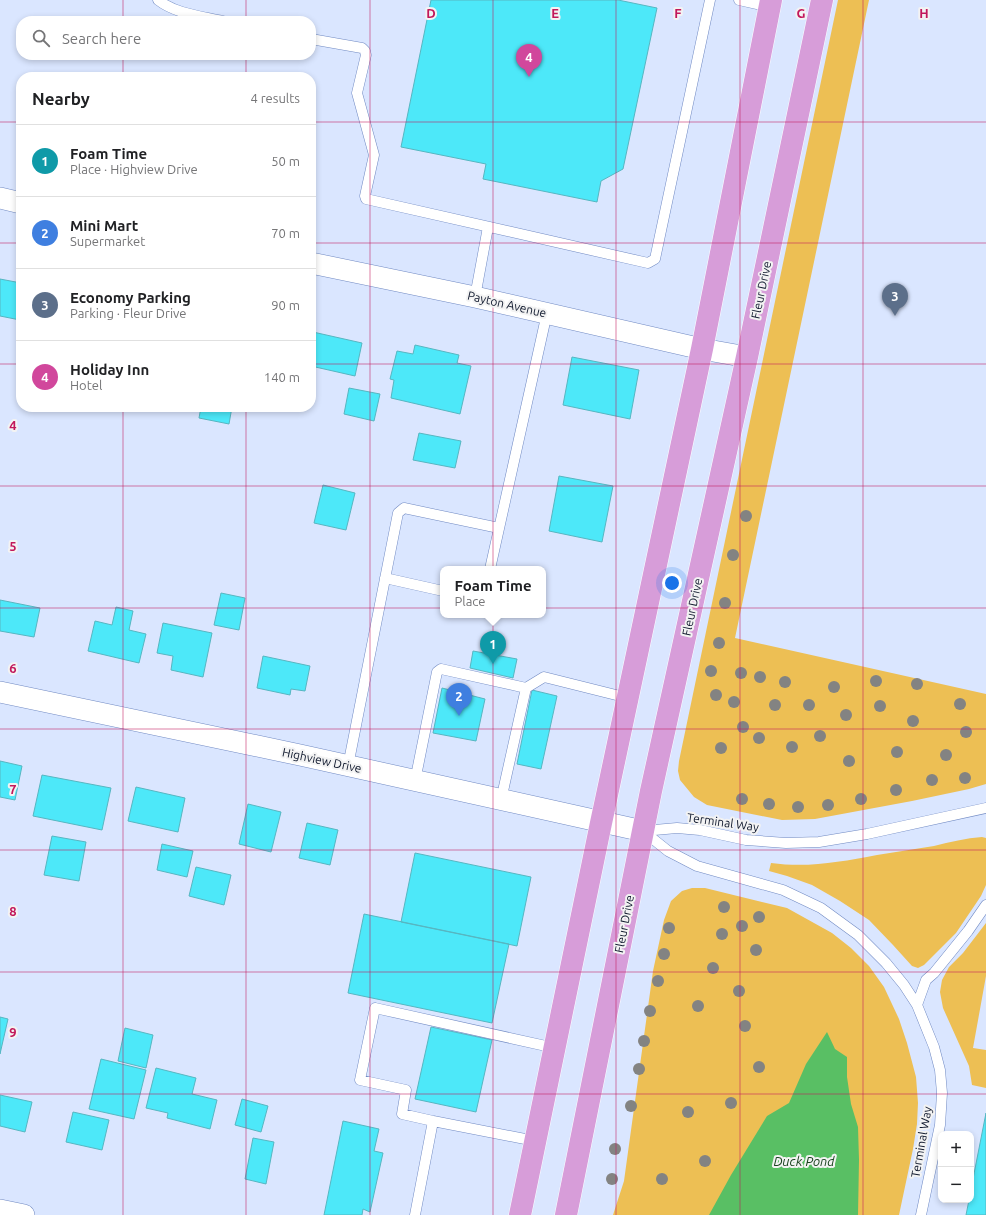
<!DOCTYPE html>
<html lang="en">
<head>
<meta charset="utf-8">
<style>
  body { margin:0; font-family:Ubuntu,sans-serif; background:#f6f6f6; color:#202124 }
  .controls { position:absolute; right:12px; bottom:12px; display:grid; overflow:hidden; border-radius:8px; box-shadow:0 2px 6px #0003 }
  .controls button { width:36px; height:36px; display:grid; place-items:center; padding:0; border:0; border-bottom:1px solid #e0e0e0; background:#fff; color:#202124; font:20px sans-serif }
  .you { position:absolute; left:672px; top:583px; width:14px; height:14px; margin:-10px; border:3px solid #fff; border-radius:50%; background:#1a73e8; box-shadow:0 0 0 6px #1a73e833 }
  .badge { display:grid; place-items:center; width:26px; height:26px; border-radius:50%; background:#766030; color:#fff; font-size:13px; font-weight:700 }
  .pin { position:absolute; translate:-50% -33px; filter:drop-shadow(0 1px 2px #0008) }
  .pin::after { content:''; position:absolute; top:21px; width:14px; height:12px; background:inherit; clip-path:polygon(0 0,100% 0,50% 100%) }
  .popup { position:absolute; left:440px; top:566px; width:106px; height:52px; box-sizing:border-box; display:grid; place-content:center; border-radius:8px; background:#fff; filter:drop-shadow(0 1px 3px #0005); font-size:13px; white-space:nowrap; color:#757577 }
  .popup b { font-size:15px; color:#202124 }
  .popup::after { content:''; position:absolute; left:50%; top:100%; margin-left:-8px; border:8px solid transparent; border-top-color:#fff }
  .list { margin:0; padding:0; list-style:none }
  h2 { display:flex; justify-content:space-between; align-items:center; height:52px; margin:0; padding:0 16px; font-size:17px }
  h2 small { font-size:13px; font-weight:400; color:#757577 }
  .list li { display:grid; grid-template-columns:26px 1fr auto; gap:12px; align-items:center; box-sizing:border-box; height:72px; padding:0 16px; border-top:1px solid #e0e0e0 }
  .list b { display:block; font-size:15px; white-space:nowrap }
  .list p { margin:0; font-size:13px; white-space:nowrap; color:#757577 }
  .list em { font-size:13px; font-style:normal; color:#757577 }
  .icon { flex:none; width:22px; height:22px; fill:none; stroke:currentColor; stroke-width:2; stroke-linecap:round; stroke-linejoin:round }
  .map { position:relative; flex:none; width:986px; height:1215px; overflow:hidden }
  .search { position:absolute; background:#fff; box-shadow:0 2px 6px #0003; left:16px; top:16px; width:300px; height:44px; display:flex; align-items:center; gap:10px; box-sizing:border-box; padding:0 14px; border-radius:16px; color:#757577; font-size:15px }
  .panel { position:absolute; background:#fff; box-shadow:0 2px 6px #0003; left:16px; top:72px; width:300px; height:340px; border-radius:16px }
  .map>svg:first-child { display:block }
  .green { fill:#edbf54 }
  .water { fill:#59bf64 }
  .building { fill:#4de8f9; stroke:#57b6c1 }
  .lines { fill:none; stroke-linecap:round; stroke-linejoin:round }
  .service-casing { stroke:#718ac3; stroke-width:11 }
  .minor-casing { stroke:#718ac3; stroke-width:22 }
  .primary-casing { stroke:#fff; stroke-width:23 }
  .service { stroke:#fff; stroke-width:10 }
  .minor { stroke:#fff; stroke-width:21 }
  .primary { stroke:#d79dd9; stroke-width:22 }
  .tree { fill:#838382 }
  .grid { fill:none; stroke:#c2185b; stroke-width:1; stroke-opacity:0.55 }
  .labels { text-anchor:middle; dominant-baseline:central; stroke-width:4; stroke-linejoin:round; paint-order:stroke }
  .street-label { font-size:12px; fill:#0e172c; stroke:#f3f3f3 }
  .water-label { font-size:13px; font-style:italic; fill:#1a421e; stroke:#f3f3f3 }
  .grid-label { font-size:13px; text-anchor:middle; font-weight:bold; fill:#c2185b; stroke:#f3f3f3; stroke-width:4; stroke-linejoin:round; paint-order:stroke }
</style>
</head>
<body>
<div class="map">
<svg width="986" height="1215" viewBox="0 0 986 1215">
  <rect width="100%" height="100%" fill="#dae6ff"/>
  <path class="green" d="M838,0H869L735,638L986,694V784L969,789L912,801L815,819L782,820L707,805L694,797L680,780L678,771L679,761Z
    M982,837L986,838V885L981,896L956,933L924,965L918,968L912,966L893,945L869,920L840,901L812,885L787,876L769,871L771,863C808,868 840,862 877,855C896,852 915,849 934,846C950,842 966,838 982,837Z
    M692,888H705L787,908L832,933L851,948L869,966L884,987L899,1019L907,1043L916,1077L918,1103L917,1124L913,1149L899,1215H613L624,1181L653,971L664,920L671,901L682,891Z
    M986,923V976L973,1048L986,1050V1088L972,1085L969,1066L943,1008L940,992L942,980L949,967L963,953Z"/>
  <path class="water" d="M827,1032L835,1049L847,1057V1077L851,1104L858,1127L859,1160L858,1215H709L731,1175L767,1116L789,1103L806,1064Z"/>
  <path class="building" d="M431,0H618L657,8L623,169L601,181L597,202L483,179L486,164L401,147Z
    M0,279L21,283L20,320L0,316Z
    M313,332L362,343L355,376L311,366V339Z
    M415,345L459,355L457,363L471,366L460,414L391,398L394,380L390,379L397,351L413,354Z
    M572,357L639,370L630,419L563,405Z
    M349,388L380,394L374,421L344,414Z
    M201,407H232L229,424L199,418Z
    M419,433L461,441L455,468L413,460Z
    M559,476L613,486L602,542L549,531Z
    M323,485L355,493L346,530L314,523Z
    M221,593L245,598L239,630L214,625Z
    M0,600L40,608L34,637L0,631Z
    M116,607L133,611L129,630L146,634L139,663L88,651L95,621L112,625Z
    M163,623L212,633L203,677L171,670L173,656L157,653Z
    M473,651L517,659L513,678L470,668Z
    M263,656L310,666L305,691L291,689L290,695L257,688Z
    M442,688L485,699L476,741L433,733Z
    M532,690L557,696L541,769L517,764Z
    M0,761L22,766L15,800L0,797Z
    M42,775L111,788L102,830L33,816Z
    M136,787L185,798L178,832L128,821Z
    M248,804L281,812L271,852L239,844Z
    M307,823L338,830L330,865L299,858Z
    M52,836L86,842L79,881L44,875Z
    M162,844L193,851L187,877L157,870Z
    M415,853L531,877L517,946L401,922Z
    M196,867L231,875L224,905L189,896Z
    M364,914L509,944L492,1023L348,993Z
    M0,1017L8,1019L0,1054Z
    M431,1027L492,1040L476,1112L415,1099Z
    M125,1028L153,1035L146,1068L118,1061Z
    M101,1059L146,1070L134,1119L89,1109Z
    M156,1068L196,1078L192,1094L217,1100L210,1129L167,1118L168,1113L146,1108Z
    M0,1095L32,1102L25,1132L0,1126Z
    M242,1099L268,1106L261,1132L235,1125Z
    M73,1112L109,1120L102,1150L66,1142Z
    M986,1113V1215H966L969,1200H971V1189Z
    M343,1121L379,1129L374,1151L383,1153L370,1212L363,1209L362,1215H324Z
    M253,1138L274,1142L266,1184L245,1179Z"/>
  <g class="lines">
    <defs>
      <path id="service" d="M158,0C176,14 201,16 223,21
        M739,0L770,7
        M311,39L362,48L365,51L366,55L357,93L374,155L365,196L366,199L648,263L655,259L710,0
        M475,297L488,227
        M490,569L547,313
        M385,578L443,591
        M348,766L398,513L404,508L499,528
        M415,781L437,672L441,669L526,688L544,677L628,698
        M501,800L526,688
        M643,831L668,851L697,866L783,890L821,908L858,935L886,963L904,985L917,1005L934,1047L940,1070L942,1093L940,1125L921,1215
        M643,831L677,828L700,830L746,840L786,843L819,842L867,834L986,808
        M917,1005L926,980L934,973L968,931L986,905
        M433,1121L402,1114L406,1090L360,1080L375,1008L555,1048
        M415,1215L433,1121L535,1141"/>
      <path id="minor" d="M0,198L21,203
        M311,263L475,297L702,349L747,357
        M0,692L300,755L643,831
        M0,1210L24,1215"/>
      <path id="primary" d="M520,1215L601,823L702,349L771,0
        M566,1215L651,791L747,357L822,0"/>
    </defs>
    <use href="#service" class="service-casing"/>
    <use href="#minor" class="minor-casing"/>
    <use href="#primary" class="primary-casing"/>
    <use href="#service" class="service"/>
    <use href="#minor" class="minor"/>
    <use href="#primary" class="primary"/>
  </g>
  <g class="tree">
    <circle cx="746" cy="516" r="6"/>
    <circle cx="733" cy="555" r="6"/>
    <circle cx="725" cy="603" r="6"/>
    <circle cx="719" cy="643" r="6"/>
    <circle cx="711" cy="671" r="6"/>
    <circle cx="741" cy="673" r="6"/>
    <circle cx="760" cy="677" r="6"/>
    <circle cx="876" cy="681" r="6"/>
    <circle cx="785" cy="682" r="6"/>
    <circle cx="917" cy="684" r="6"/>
    <circle cx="834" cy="687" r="6"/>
    <circle cx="716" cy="695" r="6"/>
    <circle cx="734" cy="702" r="6"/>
    <circle cx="960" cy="704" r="6"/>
    <circle cx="775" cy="705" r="6"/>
    <circle cx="809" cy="705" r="6"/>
    <circle cx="880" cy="706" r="6"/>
    <circle cx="846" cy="715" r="6"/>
    <circle cx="913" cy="721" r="6"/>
    <circle cx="743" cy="727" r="6"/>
    <circle cx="966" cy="732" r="6"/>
    <circle cx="820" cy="736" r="6"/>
    <circle cx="759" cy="738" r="6"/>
    <circle cx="792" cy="747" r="6"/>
    <circle cx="721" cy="748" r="6"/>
    <circle cx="897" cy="752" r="6"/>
    <circle cx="946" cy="755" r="6"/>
    <circle cx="849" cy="761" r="6"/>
    <circle cx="965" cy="778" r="6"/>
    <circle cx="932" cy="780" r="6"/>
    <circle cx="896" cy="790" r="6"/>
    <circle cx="742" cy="799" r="6"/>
    <circle cx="861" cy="799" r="6"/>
    <circle cx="769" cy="804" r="6"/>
    <circle cx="828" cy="805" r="6"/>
    <circle cx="798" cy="807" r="6"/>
    <circle cx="724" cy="907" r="6"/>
    <circle cx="759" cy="917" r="6"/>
    <circle cx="742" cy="926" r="6"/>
    <circle cx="669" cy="928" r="6"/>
    <circle cx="722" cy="934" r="6"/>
    <circle cx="756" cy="950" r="6"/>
    <circle cx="664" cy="954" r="6"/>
    <circle cx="713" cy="968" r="6"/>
    <circle cx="658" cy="981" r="6"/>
    <circle cx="739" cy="991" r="6"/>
    <circle cx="698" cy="1006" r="6"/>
    <circle cx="650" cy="1011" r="6"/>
    <circle cx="745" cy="1026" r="6"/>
    <circle cx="644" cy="1041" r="6"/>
    <circle cx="759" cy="1067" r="6"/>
    <circle cx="639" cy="1069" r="6"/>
    <circle cx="731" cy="1103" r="6"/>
    <circle cx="631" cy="1106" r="6"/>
    <circle cx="688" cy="1112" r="6"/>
    <circle cx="615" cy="1149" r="6"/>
    <circle cx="705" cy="1161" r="6"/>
    <circle cx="612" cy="1179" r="6"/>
    <circle cx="662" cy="1179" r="6"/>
  </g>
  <path class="grid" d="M123,0V21M246,0V21M370,0V1215M493,0V1215M616,0V1215M740,0V1215M863,0V1215M123,55V77M246,55V77M0,122H21M311,122H986M0,243H21M311,243H986M0,364H21M311,364H986M123,407V1215M246,407V1215M0,486H986M0,608H986M0,729H986M0,850H986M0,972H986M0,1094H986"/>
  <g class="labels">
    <g class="street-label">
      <text transform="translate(761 290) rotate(-78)">Fleur Drive</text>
      <text transform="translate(507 304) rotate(13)">Payton Avenue</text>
      <text transform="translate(692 607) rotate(-78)">Fleur Drive</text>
      <text transform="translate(322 760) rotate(12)">Highview Drive</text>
      <text transform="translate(723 822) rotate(8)">Terminal Way</text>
      <text transform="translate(624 924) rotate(-79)">Fleur Drive</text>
      <text transform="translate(921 1142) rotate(-80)">Terminal Way</text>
    </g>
    <g class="water-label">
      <text x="804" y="1161">Duck Pond</text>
    </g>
  </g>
  <g class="grid-label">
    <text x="431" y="18">D</text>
    <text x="555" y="18">E</text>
    <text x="678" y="18">F</text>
    <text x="801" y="18">G</text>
    <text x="924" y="18">H</text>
    <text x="13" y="430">4</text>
    <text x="13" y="551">5</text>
    <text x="13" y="673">6</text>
    <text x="13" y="794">7</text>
    <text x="13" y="916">8</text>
    <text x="13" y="1037">9</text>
  </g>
</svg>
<div class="controls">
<button>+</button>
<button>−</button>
</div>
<div class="you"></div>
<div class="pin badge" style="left:493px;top:664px;background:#0f9aa8">1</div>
<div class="popup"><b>Foam Time</b>Place</div>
<div class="pin badge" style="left:459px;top:716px;background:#3f7fe0">2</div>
<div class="pin badge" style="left:895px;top:316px;background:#5c6f8a">3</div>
<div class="pin badge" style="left:529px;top:77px;background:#d1479c">4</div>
<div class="search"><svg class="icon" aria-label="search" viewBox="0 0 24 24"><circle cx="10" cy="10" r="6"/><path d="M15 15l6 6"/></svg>Search here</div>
<section class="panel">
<h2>Nearby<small>4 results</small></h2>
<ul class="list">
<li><span class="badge" style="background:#0f9aa8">1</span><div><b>Foam Time</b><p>Place · Highview Drive</p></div><em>50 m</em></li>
<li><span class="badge" style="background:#3f7fe0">2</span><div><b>Mini Mart</b><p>Supermarket</p></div><em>70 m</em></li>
<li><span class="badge" style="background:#5c6f8a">3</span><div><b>Economy Parking</b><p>Parking · Fleur Drive</p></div><em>90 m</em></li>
<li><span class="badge" style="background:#d1479c">4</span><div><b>Holiday Inn</b><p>Hotel</p></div><em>140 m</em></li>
</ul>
</section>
</div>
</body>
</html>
